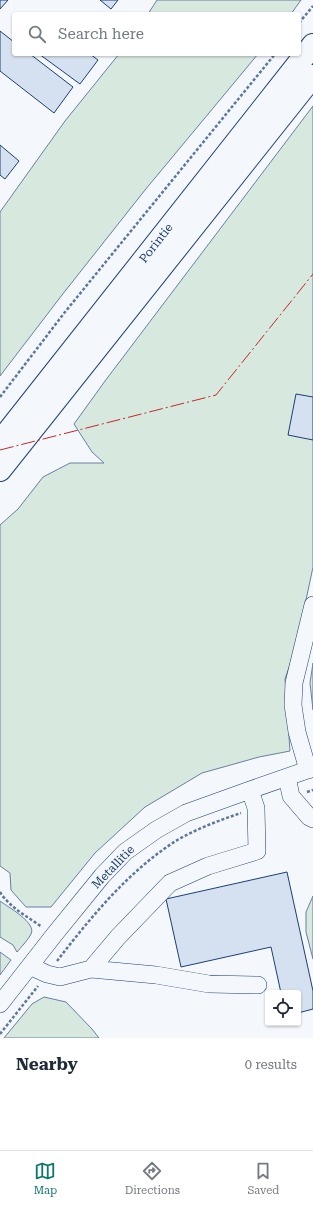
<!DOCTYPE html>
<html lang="en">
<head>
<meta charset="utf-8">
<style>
  body { margin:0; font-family:"Roboto Serif",serif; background:#f6f6f7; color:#1f2937 }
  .controls { position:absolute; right:12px; bottom:12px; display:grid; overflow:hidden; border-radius:4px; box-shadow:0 1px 3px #0004 }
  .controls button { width:36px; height:36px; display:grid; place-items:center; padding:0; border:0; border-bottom:1px solid #e0e1e3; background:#fff; color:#1f2937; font:20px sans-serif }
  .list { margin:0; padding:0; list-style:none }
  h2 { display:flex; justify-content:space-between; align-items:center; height:52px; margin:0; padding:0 16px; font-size:17px }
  h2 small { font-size:13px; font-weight:400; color:#747a83 }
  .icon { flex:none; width:22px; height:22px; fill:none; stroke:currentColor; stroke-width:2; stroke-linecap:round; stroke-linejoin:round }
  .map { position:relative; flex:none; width:313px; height:1038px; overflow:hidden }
  .search { position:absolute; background:#fff; box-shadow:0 1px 3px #0004; left:12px; right:12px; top:12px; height:44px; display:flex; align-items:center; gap:10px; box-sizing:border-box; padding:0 14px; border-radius:4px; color:#747a83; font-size:15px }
  .sheet { height:112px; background:#fff }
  nav { display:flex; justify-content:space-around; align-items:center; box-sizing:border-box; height:56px; border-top:1px solid #e0e1e3; background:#fff; font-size:11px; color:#747a83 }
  nav a { display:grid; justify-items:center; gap:2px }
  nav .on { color:#0f766e }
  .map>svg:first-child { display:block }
  .green { fill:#d7e8df; stroke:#687fa3 }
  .building { fill:#d5e0f0; stroke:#1d3f73 }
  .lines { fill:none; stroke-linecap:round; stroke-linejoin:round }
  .minor-casing { stroke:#1d3f73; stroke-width:18 }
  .highway-casing { stroke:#1d3f73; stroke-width:24 }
  .path { stroke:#5e769c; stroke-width:2.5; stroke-dasharray:3 2; stroke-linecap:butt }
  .minor { stroke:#f4f7fb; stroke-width:17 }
  .highway { stroke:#f4f7fb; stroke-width:22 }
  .power { stroke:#c62828; stroke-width:1; stroke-dasharray:14 3 2 3; stroke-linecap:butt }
  .labels { text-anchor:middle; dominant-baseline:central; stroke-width:3; stroke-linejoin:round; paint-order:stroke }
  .street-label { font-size:12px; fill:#1d3f73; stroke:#f4f7fb }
</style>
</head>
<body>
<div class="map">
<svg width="313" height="1038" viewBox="0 0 313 1038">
  <rect width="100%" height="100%" fill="#f4f7fb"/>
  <path class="green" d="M157,0H301L291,14H148Z
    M119,54H258L145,190L62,295L0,376V212L65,121Z
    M313,106V567L296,647L285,679L290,751L259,757L202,773L145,807L95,853L51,907H26L11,890L10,873L0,866V525L18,509L43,477L70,463H104L92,452L74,424L105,381Z
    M313,663V710L310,683Z
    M313,896V959L306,932V912Z
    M0,901C8,907 37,923 31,934C28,940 22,946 17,952L13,945L0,937Z
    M0,952L11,960L0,975Z
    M44,997L66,1002L92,1029L99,1038H4L32,1004Z"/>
  <path class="building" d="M0,0H8L0,9Z
    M100,0H118L111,9Z
    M0,31L14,42V54H30L73,87L54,113L0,71Z
    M39,54H90L98,60L80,84Z
    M0,145L19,161L5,179L0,175Z
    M296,394L313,397V440L288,435Z
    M287,872L313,991V1009L298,1013V993H281L271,947L181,967L166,899Z"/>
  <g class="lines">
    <defs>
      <path id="minor" d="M308,770L297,732L293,705L294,683L313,605
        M287,777L291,796L309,817L313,819
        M30,966L47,974L60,977L91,969L118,937L170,883L208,866L257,851L256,808L250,790
        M91,969L156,975L209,984L258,985
        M0,1004L54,935L102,876L125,852L156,830L186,813L250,790L313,768"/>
      <path id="highway" d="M0,442L313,45
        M0,470L313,76"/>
    </defs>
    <use href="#minor" class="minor-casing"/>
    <use href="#highway" class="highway-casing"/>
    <path class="path" d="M299,23L313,6
      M0,397L65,312L275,54
      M307,792L313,790
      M0,892C9,907 28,917 42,927
      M57,961C91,917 130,869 179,839C199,828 220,820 241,813
      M0,1034L38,986"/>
    <use href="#minor" class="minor"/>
    <use href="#highway" class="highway"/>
    <path class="power" d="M0,450L216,395L313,274"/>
  </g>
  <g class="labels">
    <g class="street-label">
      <text transform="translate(156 243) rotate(-52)">Porintie</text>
      <text transform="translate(113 867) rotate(-46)">Metallitie</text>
    </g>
  </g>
</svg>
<div class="controls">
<button><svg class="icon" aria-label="locate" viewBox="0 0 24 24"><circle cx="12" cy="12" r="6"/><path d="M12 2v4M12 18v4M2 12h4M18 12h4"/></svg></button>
</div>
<div class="search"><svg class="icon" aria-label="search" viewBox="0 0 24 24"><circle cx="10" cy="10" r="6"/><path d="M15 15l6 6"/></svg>Search here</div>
</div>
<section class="sheet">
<h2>Nearby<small>0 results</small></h2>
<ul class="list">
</ul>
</section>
<nav>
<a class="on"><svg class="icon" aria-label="map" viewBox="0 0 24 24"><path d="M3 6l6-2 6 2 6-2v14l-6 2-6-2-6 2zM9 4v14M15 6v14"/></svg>Map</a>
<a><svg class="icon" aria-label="directions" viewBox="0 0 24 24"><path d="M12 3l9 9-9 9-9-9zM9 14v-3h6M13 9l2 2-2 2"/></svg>Directions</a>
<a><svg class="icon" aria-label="saved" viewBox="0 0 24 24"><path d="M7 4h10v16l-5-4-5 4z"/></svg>Saved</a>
</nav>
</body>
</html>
